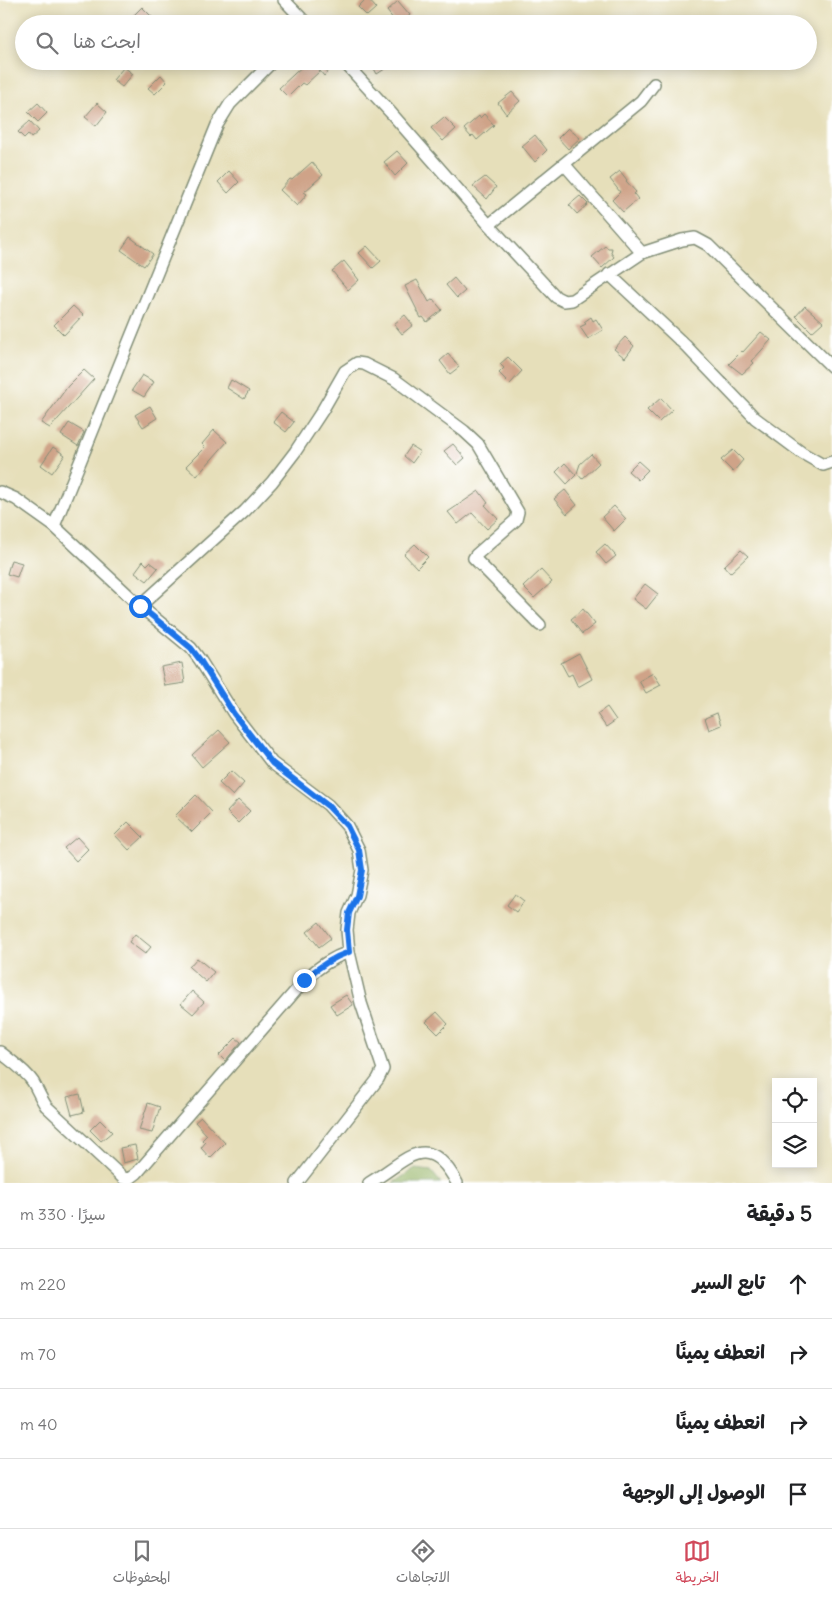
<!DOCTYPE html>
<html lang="ar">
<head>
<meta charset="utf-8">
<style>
  body { margin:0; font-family:Delius,"Playpen Sans Arabic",sans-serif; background:#f6f6f6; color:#202124; direction:rtl }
  .controls { position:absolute; right:15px; bottom:15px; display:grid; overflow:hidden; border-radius:0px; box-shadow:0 2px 12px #0003 }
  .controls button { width:45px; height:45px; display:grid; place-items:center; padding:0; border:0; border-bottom:1px solid #e0e0e0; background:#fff; color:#202124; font:25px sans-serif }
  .stop { position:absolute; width:15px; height:15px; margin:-11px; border:4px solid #1a73e8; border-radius:50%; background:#fff }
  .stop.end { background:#1a73e8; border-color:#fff; box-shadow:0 1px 5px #0008 }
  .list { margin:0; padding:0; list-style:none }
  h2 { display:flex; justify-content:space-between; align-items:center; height:65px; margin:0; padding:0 20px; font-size:21px }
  h2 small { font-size:16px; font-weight:400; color:#757577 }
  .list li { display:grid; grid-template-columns:32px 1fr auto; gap:15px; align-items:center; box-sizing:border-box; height:70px; padding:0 20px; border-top:1px solid #e0e0e0 }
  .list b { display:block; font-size:19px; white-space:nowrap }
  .list em { font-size:16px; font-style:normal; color:#757577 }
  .icon { flex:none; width:28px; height:28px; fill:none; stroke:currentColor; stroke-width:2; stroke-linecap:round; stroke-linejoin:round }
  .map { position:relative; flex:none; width:832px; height:1183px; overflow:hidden; direction:ltr }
  .search { position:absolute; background:#fff; box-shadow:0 2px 12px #0003; left:15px; right:15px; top:15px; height:55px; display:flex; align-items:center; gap:12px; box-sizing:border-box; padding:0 18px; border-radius:28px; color:#757577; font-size:19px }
  .sheet { height:345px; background:#fff }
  nav { display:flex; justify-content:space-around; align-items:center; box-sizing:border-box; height:70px; border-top:1px solid #e0e0e0; background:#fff; font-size:14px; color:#757577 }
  nav a { display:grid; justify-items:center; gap:2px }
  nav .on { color:#d1495b }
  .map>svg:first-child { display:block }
  .forest { fill:#97b568; stroke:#5b794e }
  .building { fill:#cfa388 }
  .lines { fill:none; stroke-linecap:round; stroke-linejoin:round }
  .street-casing { stroke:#828e77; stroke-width:14 }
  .street { stroke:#fff; stroke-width:11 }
  .route { stroke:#1a73e8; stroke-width:6 }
</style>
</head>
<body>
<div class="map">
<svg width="832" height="1183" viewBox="0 0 832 1183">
  <rect width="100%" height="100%" fill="#fff"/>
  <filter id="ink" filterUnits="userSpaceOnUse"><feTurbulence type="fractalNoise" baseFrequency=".02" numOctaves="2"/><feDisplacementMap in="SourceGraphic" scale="10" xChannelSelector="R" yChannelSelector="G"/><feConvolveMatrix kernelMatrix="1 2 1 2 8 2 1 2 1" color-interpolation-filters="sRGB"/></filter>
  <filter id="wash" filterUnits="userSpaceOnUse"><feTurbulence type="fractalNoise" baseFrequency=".0096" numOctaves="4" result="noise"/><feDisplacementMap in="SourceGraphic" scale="20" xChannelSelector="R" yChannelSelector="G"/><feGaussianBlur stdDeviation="1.12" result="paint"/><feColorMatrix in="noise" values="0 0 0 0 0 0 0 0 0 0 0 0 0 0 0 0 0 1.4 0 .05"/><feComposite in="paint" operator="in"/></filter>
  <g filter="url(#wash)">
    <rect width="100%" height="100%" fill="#e6dfba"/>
    <path class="forest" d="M414,1169L431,1171L441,1183H393Z"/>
    <g id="blocks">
      <path class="building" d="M365,0H369L376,8L367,16L358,7Z
        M398,1L410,15L400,24H397L387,11Z
        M142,7L152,17L145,24H139L132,17Z
        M308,61H328L333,66L324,76L320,71L305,85L302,83L288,97L279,88Z
        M378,61H397L377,74L372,65Z
        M124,67L133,74L122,87L113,80Z
        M161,75L167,82L155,94L148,88Z
        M512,92L520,101L506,114L498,103Z
        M38,103L47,113L38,122L28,112Z
        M97,103L107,112L96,126L85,117Z
        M484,114L494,125L477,140L473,135L471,137L464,129L479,116L480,118Z
        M444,117L456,129L443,141L431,128Z
        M30,121L39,131L31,138L28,134L24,138L18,132Z
        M568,128L580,138L568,149L558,138Z
        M535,135L547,150L535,162L522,146Z
        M397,151L408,163L395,176L384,162Z
        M312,162L323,175L304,192L307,194L297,206L280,190L290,179L292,180Z
        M229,171L239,182L228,193L218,182Z
        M620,171L627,180L626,181L636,192L634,194L638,199L623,212L612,200L620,192L610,179Z
        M485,177L496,187L487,199L473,186Z
        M580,196L588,204L577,214L569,205Z
        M130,237L153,254L144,266L121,250Z
        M367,246L381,261L373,268L359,253Z
        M605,246L608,248H612L611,253L614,257L602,268L592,257Z
        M344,261L359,280L348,290L332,271Z
        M454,278L465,291L457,298L446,285Z
        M417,280L429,302L433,299L442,310L427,322L423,317L421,318L405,286Z
        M73,306L83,315L64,335L54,325Z
        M805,306L823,322L812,332L796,316Z
        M405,315L413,325L402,334L394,324Z
        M591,317L593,321L596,319L603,330L588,339L580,327L586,324L584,322Z
        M761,332L771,340L752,361L754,363L742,374L729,364L742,351L743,352Z
        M625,337L634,346L625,358L614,349Z
        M448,354L459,367L450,374L440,361Z
        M508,357L522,371L510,384L499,373L504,368L500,364Z
        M84,370L94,379L50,428L41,423L68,386Z
        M142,375L154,382L144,397L132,390Z
        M231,380L249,391L244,399L227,388Z
        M661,398L672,410L659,422L647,410Z
        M150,406L157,418L143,427L135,415Z
        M281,412L294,422L286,432L273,422Z
        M69,423L84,432L78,446L61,435Z
        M214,430L227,442L197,476L186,466L205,447L202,444Z
        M453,444L465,458L457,465L444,451Z
        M411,446L420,452L412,463L404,456Z
        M53,447L65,455L52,473L41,465Z
        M733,450L743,460L733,472L721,460Z
        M591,454L599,463L582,479L577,473L580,464Z
        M638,461L648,470L638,480L628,471Z
        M565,463L576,475L567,484L556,472Z
        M565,490L577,505L567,514L554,499Z
        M479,491L488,503L485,505L498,519L487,529L472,513L458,524L448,512Z
        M614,506L626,519L614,531L602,517Z
        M415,544L428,557L417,568L404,554Z
        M605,544L616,556L606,564L596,552Z
        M741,550L748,556L730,573L724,566Z
        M11,560L22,563L17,577L7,574Z
        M143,561L147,565L150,562L158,568L147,581L135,572Z
        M541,570L552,582L534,598L523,587Z
        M645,584L658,594L646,609L633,599Z
        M583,609L595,624L582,634L571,619Z
        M579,653L592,679L578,687L572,674L568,676L561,663Z
        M182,663L185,683L165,686L161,667Z
        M653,673L661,685L646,693L639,681Z
        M607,707L616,720L606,727L597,714Z
        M717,713L721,725L709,730L705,718Z
        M219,730L230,742L202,767L192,755Z
        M231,771L244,783L233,796L219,783Z
        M196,795L212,812L192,832L175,816Z
        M238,800L250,811L238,823L227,812Z
        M128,822L143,837L129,850L115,835Z
        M77,837L88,849L76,861L64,848Z
        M515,894L524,901L516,912L507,905Z
        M319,922L331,938L319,947L307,932Z
        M135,934L151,947L145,954L129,942Z
        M197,958L214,972L206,982L189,967Z
        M192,991L204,1002L193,1014L181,1004Z
        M346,995L353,1005L337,1015L330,1005Z
        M437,1012L448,1024L438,1034L426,1022Z
        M236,1038L241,1042L225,1061L219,1055Z
        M80,1094L84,1112L72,1115L67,1097Z
        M148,1103L160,1107L152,1133L139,1130Z
        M201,1117L225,1143L210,1158L201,1148L205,1143L202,1140L207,1135L195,1122Z
        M100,1120L112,1132L101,1141L90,1130Z
        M135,1145L138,1159L123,1163L120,1148Z"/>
    </g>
  </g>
  <g filter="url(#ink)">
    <use href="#blocks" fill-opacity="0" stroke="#828e77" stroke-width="1"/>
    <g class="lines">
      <defs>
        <path id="street" d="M284,0L307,24
          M343,61L392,114L489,225L556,297L564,301L572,300L642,253L682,240L695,238L708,245L832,367
          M564,164L642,253
          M489,225L641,101L654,84
          M609,274L686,346L755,418L802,453L823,465L832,462
          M0,492L16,499L54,526L140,606L191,648L200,660L234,714L272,763L328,805L347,826L359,850L362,870L357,895L349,913L347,930L349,952L361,1003L383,1069L378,1079L297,1183
          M54,526L217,125L230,104L273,61
          M140,606L245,511L272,482L295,452L322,411L345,371L357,363L364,364L394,379L464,431L478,444L518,512L516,520L476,555L474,558L540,625
          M0,1052C11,1061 25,1070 33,1082C38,1091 40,1097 46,1106L118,1173L123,1178L129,1179L137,1173L305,980C318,967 331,958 349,952
          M369,1183C405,1163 427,1127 457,1183"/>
      </defs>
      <use href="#street" class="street-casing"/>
      <use href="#street" class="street"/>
    </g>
  </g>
  <g class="lines" filter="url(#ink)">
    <path class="route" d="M140,606L191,648L200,660L234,714L272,763L328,806L347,826L359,850L362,870L357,896L349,913L347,930L349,952C331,958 318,967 304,980"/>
  </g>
</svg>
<div class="controls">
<button><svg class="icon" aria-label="locate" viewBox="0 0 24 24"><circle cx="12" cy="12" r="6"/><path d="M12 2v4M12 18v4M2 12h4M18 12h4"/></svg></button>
<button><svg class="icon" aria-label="layers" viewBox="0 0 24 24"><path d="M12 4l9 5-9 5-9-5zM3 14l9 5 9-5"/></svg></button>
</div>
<div class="stop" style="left:140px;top:606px"></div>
<div class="stop end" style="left:304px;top:980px"></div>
<div class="search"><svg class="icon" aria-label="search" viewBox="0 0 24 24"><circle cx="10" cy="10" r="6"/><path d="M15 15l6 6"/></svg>ابحث هنا</div>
</div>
<section class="sheet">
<h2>5 دقيقة<small>سيرًا · 330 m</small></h2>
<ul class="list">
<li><svg class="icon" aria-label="ahead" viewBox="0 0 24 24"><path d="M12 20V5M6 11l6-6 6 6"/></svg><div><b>تابع السير</b></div><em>220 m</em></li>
<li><svg class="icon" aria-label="right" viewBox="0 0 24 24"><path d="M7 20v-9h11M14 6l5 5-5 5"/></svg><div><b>انعطف يمينًا</b></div><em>70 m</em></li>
<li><svg class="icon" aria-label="right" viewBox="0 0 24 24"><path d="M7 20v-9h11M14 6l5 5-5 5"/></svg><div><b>انعطف يمينًا</b></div><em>40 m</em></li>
<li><svg class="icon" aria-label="arrive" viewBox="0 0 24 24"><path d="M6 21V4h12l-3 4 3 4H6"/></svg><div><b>الوصول إلى الوجهة</b></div></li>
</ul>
</section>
<nav>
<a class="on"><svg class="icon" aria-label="map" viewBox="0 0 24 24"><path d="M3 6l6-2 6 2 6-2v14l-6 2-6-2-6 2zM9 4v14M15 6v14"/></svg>الخريطة</a>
<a><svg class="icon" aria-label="directions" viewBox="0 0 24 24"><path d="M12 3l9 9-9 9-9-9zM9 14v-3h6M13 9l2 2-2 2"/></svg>الاتجاهات</a>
<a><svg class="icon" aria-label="saved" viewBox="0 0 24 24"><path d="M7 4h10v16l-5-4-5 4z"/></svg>المحفوظات</a>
</nav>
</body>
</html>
